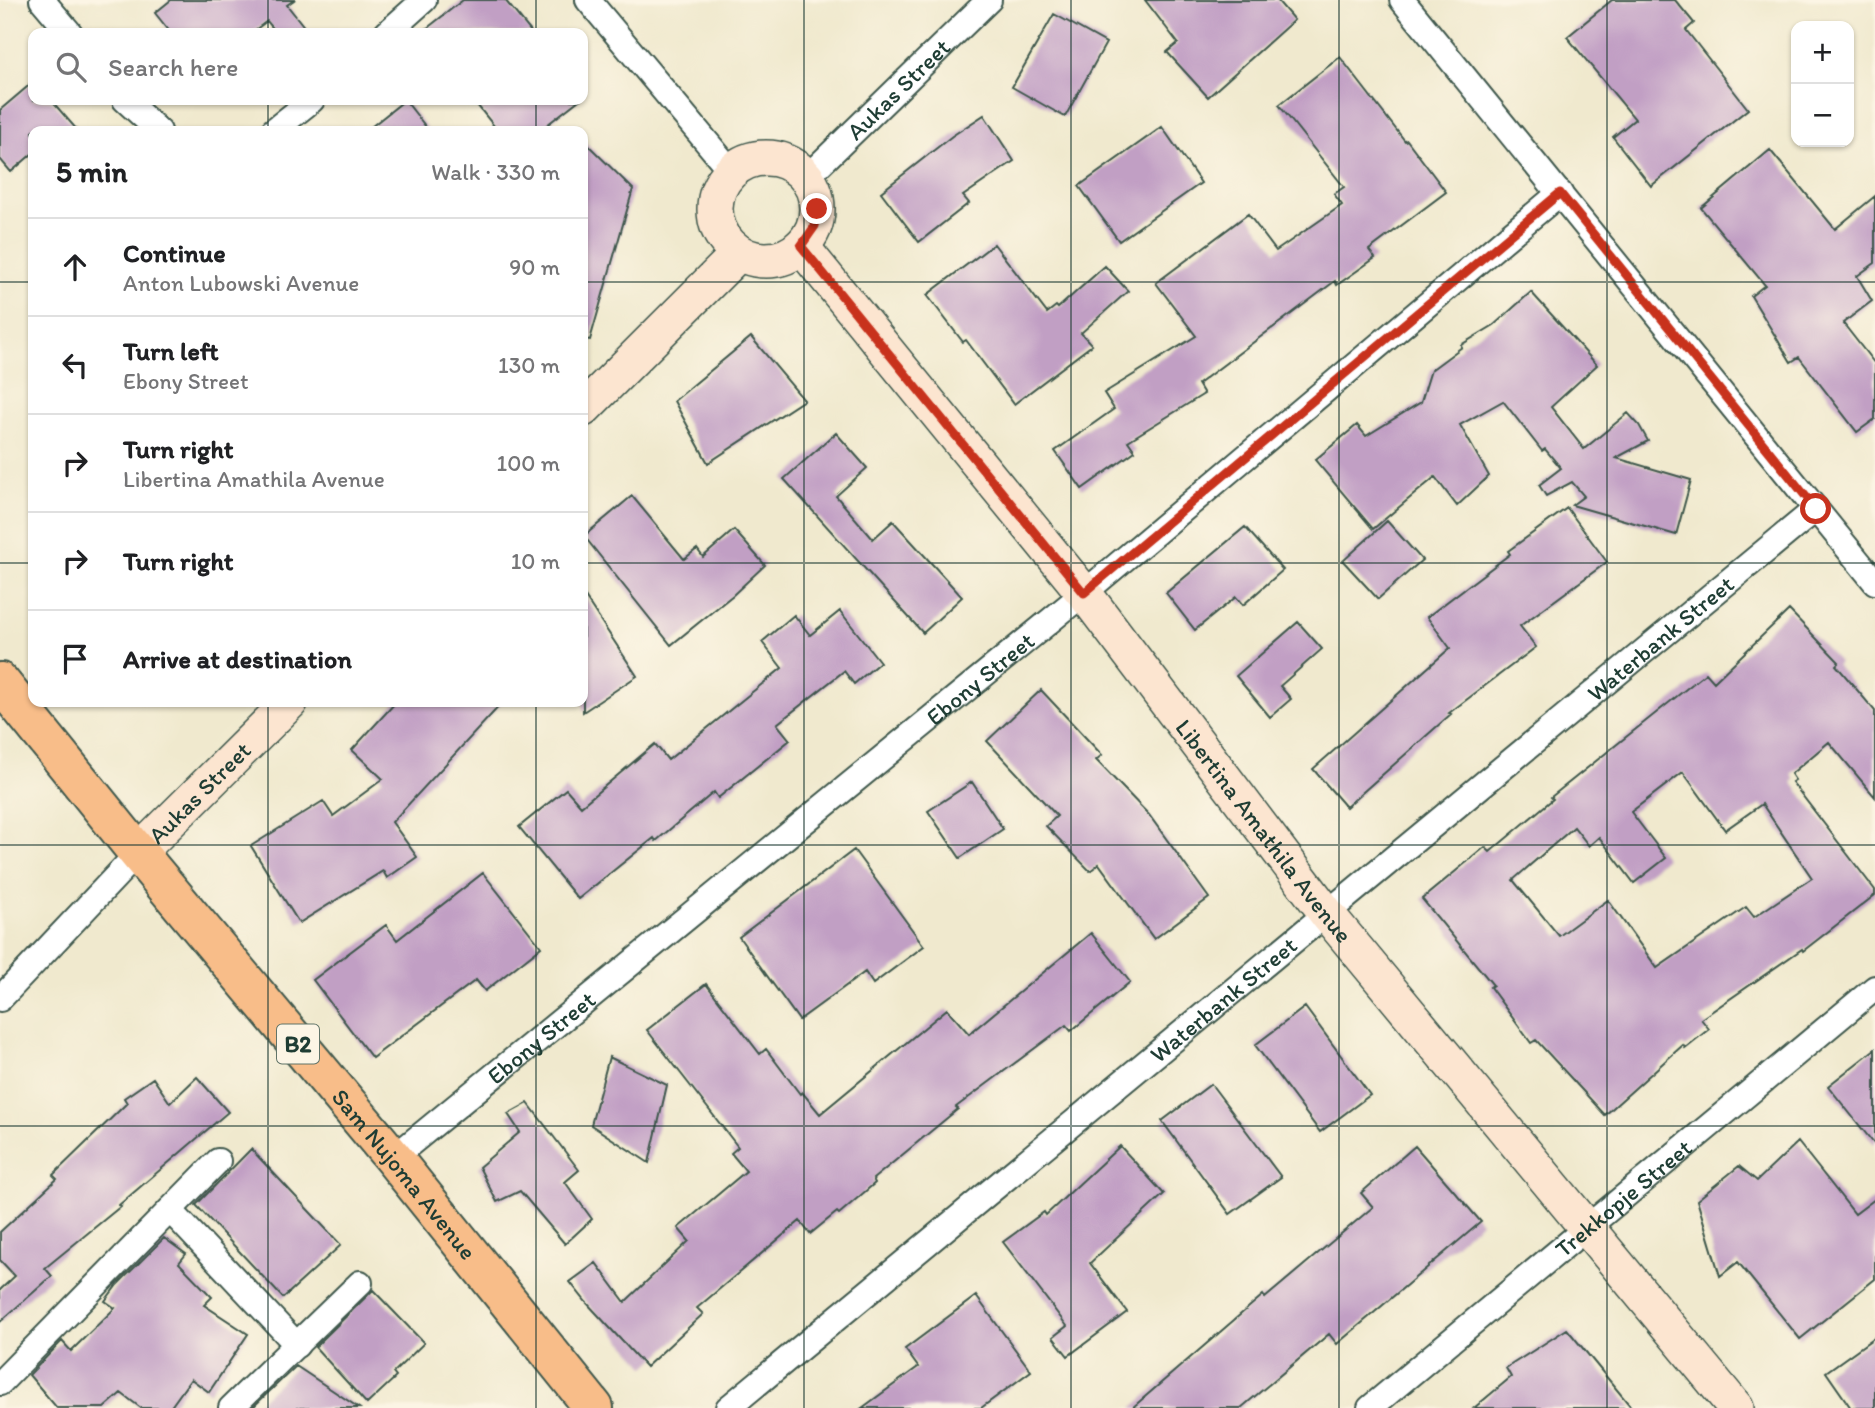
<!DOCTYPE html>
<html lang="en">
<head>
<meta charset="utf-8">
<style>
  body { margin:0; font-family:Itim,sans-serif; background:#f2f2f2; color:#202124 }
  .controls { position:absolute; right:21px; top:21px; display:grid; overflow:hidden; border-radius:14px; box-shadow:0 2px 5px #0004 }
  .controls button { width:63px; height:63px; display:grid; place-items:center; padding:0; border:0; border-bottom:2px solid #e0e0e0; background:#fff; color:#202124; font:35px sans-serif }
  .stop { position:absolute; width:21px; height:21px; margin:-16px; border:5px solid #c8321e; border-radius:50%; background:#fff }
  .stop.end { background:#c8321e; border-color:#fff; box-shadow:0 2px 7px #0008 }
  .list { margin:0; padding:0; list-style:none }
  h2 { display:flex; justify-content:space-between; align-items:center; height:91px; margin:0; padding:0 28px; font-size:30px }
  h2 small { font-size:23px; font-weight:400; color:#757577 }
  .list li { display:grid; grid-template-columns:46px 1fr auto; gap:21px; align-items:center; box-sizing:border-box; height:98px; padding:0 28px; border-top:2px solid #e0e0e0 }
  .list b { display:block; font-size:26px; white-space:nowrap }
  .list p { margin:0; font-size:23px; white-space:nowrap; color:#757577 }
  .list em { font-size:23px; font-style:normal; color:#757577 }
  .icon { flex:none; width:38px; height:38px; fill:none; stroke:currentColor; stroke-width:2; stroke-linecap:round; stroke-linejoin:round }
  .map { position:relative; flex:none; width:1875px; height:1408px; overflow:hidden }
  .search { position:absolute; background:#fff; box-shadow:0 2px 5px #0004; left:28px; top:28px; width:560px; height:77px; display:flex; align-items:center; gap:18px; box-sizing:border-box; padding:0 24px; border-radius:14px; color:#757577; font-size:26px }
  .panel { position:absolute; background:#fff; box-shadow:0 2px 5px #0004; left:28px; top:126px; width:560px; height:581px; border-radius:14px }
  .map>svg:first-child { display:block }
  .building { fill:#c19fc4; fill-rule:evenodd }
  .lines { fill:none; stroke-linecap:round; stroke-linejoin:round }
  .street-casing { stroke:#3e574b; stroke-width:28 }
  .secondary-casing { stroke:#3e574b; stroke-width:38 }
  .highway-casing { stroke:#3e574b; stroke-width:42 }
  .street { stroke:#fff; stroke-width:24 }
  .secondary { stroke:#fce5d0; stroke-width:35 }
  .highway { stroke:#f8bd89; stroke-width:38 }
  .route { stroke:#c8321e; stroke-width:9 }
  .grid { fill:none; stroke:#1f3d34; stroke-width:2; stroke-opacity:0.55 }
  .labels { text-anchor:middle; dominant-baseline:central; stroke-width:5; stroke-linejoin:round; paint-order:stroke }
  .shield { fill:#fcf5e5; stroke:#617469; stroke-width:2 }
  .shield-label { font-size:23px; font-weight:bold; fill:#1f3d34 }
  .street-label { font-size:24px; fill:#1f3d34; stroke:#fcf5e5 }
</style>
</head>
<body>
<div class="map">
<svg width="1875" height="1408" viewBox="0 0 1875 1408">
  <rect width="100%" height="100%" fill="#fcf5e5"/>
  <filter id="ink" filterUnits="userSpaceOnUse"><feTurbulence type="fractalNoise" baseFrequency=".0143" numOctaves="2"/><feDisplacementMap in="SourceGraphic" scale="14" xChannelSelector="R" yChannelSelector="G"/><feConvolveMatrix kernelMatrix="1 2 1 2 8 2 1 2 1" color-interpolation-filters="sRGB"/></filter>
  <filter id="wash" filterUnits="userSpaceOnUse"><feTurbulence type="fractalNoise" baseFrequency=".00686" numOctaves="4" result="noise"/><feDisplacementMap in="SourceGraphic" scale="28" xChannelSelector="R" yChannelSelector="G"/><feGaussianBlur stdDeviation="1.57" result="paint"/><feColorMatrix in="noise" values="0 0 0 0 0 0 0 0 0 0 0 0 0 0 0 0 0 1.4 0 .05"/><feComposite in="paint" operator="in"/></filter>
  <g filter="url(#wash)">
    <rect width="100%" height="100%" fill="#f0e9ce"/>
    <g id="blocks">
      <path class="building" d="M171,0H294L287,5L309,33H277L267,21L251,33H171L155,13Z
        M463,0H505L532,33H421Z
        M1145,0H1277L1294,20L1208,97L1167,52L1178,43Z
        M1612,0H1675L1694,23L1686,30L1748,109L1651,186L1613,137L1635,119L1567,37Z
        M1054,14L1106,43L1065,117L1012,87Z
        M1340,57L1405,141L1407,140L1446,192L1369,250L1375,258L1337,285L1335,281L1198,384L1204,394L1128,441L1135,451L1082,489L1055,451L1114,409L1104,393L1196,336L1156,283L1248,214L1276,251L1342,205L1334,194L1344,187L1279,105Z
        M33,82V100H51L78,131H33V153L11,172L0,159V110Z
        M405,100L429,131H366Z
        M473,100H579L539,131H498Z
        M984,115L1014,161L963,196L969,203L919,242L881,192L952,136Z
        M1162,127L1201,183L1119,241L1079,186Z
        M583,140L633,189L590,340L583,339Z
        M1770,150L1835,229L1875,196V263L1857,276L1872,301L1843,323L1875,364V419L1857,432L1799,357L1791,362L1751,296L1765,285L1701,208Z
        M994,244L1047,313L1056,306L1058,308L1105,266L1128,291L1081,333L1092,345L1014,404L966,340L963,342L927,295Z
        M1531,292L1597,365L1551,407L1584,449L1628,413L1639,425L1648,441L1616,458L1691,480L1676,535L1572,505L1584,496L1572,482L1546,496L1539,485L1561,468L1545,449L1542,451L1503,401L1460,425L1489,476L1457,506L1435,477L1373,529L1315,460L1357,425L1366,436L1421,402L1431,370L1462,347L1461,345L1494,325Z
        M751,337L804,400L708,463L674,401Z
        M836,433L867,468L836,496L873,539L893,521L962,597L923,633L784,479Z
        M632,496L684,559L697,549L703,557L734,530L765,565L733,595L671,645L584,536Z
        M1567,508L1607,562L1520,626L1536,647L1449,713L1451,714L1346,807L1313,769L1450,648L1427,617L1510,554L1508,551Z
        M1387,521L1422,560L1378,599L1343,561Z
        M1245,527L1283,570L1243,605L1236,597L1195,630L1166,593Z
        M583,594L637,676L583,712Z
        M1789,610L1839,662L1836,665L1875,711V797L1829,742L1791,774L1795,780L1792,782L1875,890V895L1803,951L1802,949L1701,1019L1709,1029L1685,1048L1683,1045L1605,1115L1536,1040L1531,1043L1490,987L1493,985L1422,899L1485,847L1490,852L1553,799L1551,797L1706,673L1714,682ZM1683,772L1725,830L1762,804L1812,878L1754,917L1746,907L1657,968L1608,900L1559,936L1513,880L1574,827L1589,846L1599,837L1634,883L1666,858L1631,812Z
        M840,611L880,662L854,684L844,671L777,724L790,740L718,798L714,792L656,841L654,838L578,899L519,827L566,789L581,806L655,744L668,760L782,668L762,642L794,615L810,635Z
        M1298,622L1322,649L1280,686L1291,699L1270,717L1236,676Z
        M1041,690L1102,755L1096,760L1149,815L1209,898L1154,939L1099,864L1090,871L1046,826L1057,816L987,741Z
        M396,702H503L392,822L417,857L387,878L383,871L299,923L251,846L323,801L333,816L383,779L352,750Z
        M972,782L1003,829L960,858L928,811Z
        M854,850L924,946L873,984L865,972L799,1020L739,937Z
        M483,873L541,947L485,991L476,980L372,1058L313,980L386,925L397,940Z
        M1091,933L1130,982L1071,1031L1066,1025L956,1107L958,1109L873,1179L875,1183L839,1214L837,1212L810,1234L800,1221L697,1308L703,1314L646,1367L586,1302L570,1282L596,1263L625,1302L689,1241L678,1228L746,1171L731,1153L738,1147L647,1030L706,984L760,1054L766,1049L800,1094L802,1092L820,1114L947,1009L969,1034Z
        M1305,1007L1370,1095L1320,1132L1255,1045Z
        M1875,1049V1145L1828,1086Z
        M609,1057L667,1085L649,1163L591,1125Z
        M197,1077L228,1112L119,1205L121,1206L45,1268L52,1276L0,1322V1290L15,1276L0,1260V1232L57,1179L53,1175L127,1103L124,1098L153,1078L170,1103Z
        M1211,1084L1281,1177L1230,1214L1162,1121Z
        M528,1103L579,1170L565,1182L592,1219L565,1244L520,1191L497,1202L479,1167L520,1132L508,1114Z
        M1798,1142L1855,1214L1875,1199V1279L1800,1339L1738,1262L1720,1276L1697,1200L1739,1166L1757,1181Z
        M1120,1146L1164,1194L1090,1263L1127,1312L1068,1356L1053,1337L1067,1326L1003,1242L1044,1212L1046,1215Z
        M1415,1146L1481,1222L1337,1344L1329,1334L1241,1408H1132L1263,1295L1265,1298L1373,1207L1361,1193Z
        M251,1149L341,1245L283,1298L196,1205Z
        M164,1238L186,1254L179,1263L212,1297L204,1305L248,1334L209,1392L191,1379L170,1408H141L121,1393L104,1408H57L29,1375L62,1341L71,1351L115,1308L105,1301L117,1285Z
        M373,1290L424,1343L393,1373L396,1377L367,1404L315,1347Z
        M976,1296L1031,1371L981,1408H862L918,1367L905,1349Z
        M1567,1329L1632,1408H1474L1511,1377L1506,1368Z
        M1875,1337V1408H1851L1826,1372Z
        M296,1366L359,1408H252Z"/>
    </g>
  </g>
  <g filter="url(#ink)">
    <use href="#blocks" fill-opacity="0" stroke="#3e574b" stroke-width="2"/>
    <g class="lines">
      <defs>
        <g id="street">
          <path d="M42,0L70,33"/>
          <path d="M588,0L731,171"/>
          <path d="M1402,0L1875,582"/>
          <path d="M387,33L424,0"/>
          <path d="M125,100L159,131"/>
          <path d="M273,131L312,100"/>
          <path id="s1" d="M806,178L989,0"/>
          <path d="M0,999L138,853"/>
          <path id="s2" d="M393,1158L1084,593L1560,193"/>
          <path d="M170,1210L297,1345"/>
          <path d="M0,1383L218,1161"/>
          <path d="M231,1408L360,1283"/>
          <path id="s3" d="M728,1408L1816,509"/>
          <path id="s4" d="M1370,1408L1875,988"/>
        </g>
        <g id="secondary">
          <circle cx="766" cy="209" r="51"/>
          <path id="s5" d="M801,246L1084,593L1327,914L1736,1408"/>
          <path d="M583,409L739,253"/>
          <path id="s6" d="M138,853L290,702"/>
        </g>
        <g id="highway">
          <path id="s7" d="M0,682L138,853L393,1158L594,1408"/>
        </g>
      </defs>
      <use href="#street" class="street-casing"/>
      <use href="#secondary" class="secondary-casing"/>
      <use href="#highway" class="highway-casing"/>
      <use href="#street" class="street"/>
      <use href="#secondary" class="secondary"/>
      <use href="#highway" class="highway"/>
    </g>
  </g>
  <g class="lines" filter="url(#ink)">
    <path class="route" d="M817,209L815,226L801,246L1084,593L1560,193L1816,509"/>
  </g>
  <path class="grid" d="M268,0V33M536,0V33M804,0V1408M1071,0V1408M1339,0V1408M1607,0V1408M268,100V131M536,100V131M0,282H33M583,282H1875M0,563H33M583,563H1875M268,702V1408M536,702V1408M0,845H1875M0,1126H1875"/>
  <g class="labels">
    <rect class="shield" x="277" y="1024.5" width="42" height="39" rx="5"/>
    <g class="shield-label">
      <text x="298" y="1044">B2</text>
    </g>
    <g class="street-label">
      <text stroke="none"><textPath href="#s1" startOffset="128">Aukas Street</textPath></text>
      <text stroke="none"><textPath href="#s3" startOffset="1209">Waterbank Street</textPath></text>
      <text stroke="none"><textPath href="#s2" startOffset="758">Ebony Street</textPath></text>
      <text stroke="none"><textPath href="#s6" startOffset="86">Aukas Street</textPath></text>
      <text stroke="none"><textPath href="#s5" startOffset="746">Libertina Amathila Avenue</textPath></text>
      <text stroke="none"><textPath href="#s3" startOffset="642">Waterbank Street</textPath></text>
      <text stroke="none"><textPath href="#s2" startOffset="191">Ebony Street</textPath></text>
      <text stroke="none"><textPath href="#s7" startOffset="637">Sam Nujoma Avenue</textPath></text>
      <text stroke="none"><textPath href="#s4" startOffset="329">Trekkopje Street</textPath></text>
    </g>
  </g>
</svg>
<div class="controls">
<button>+</button>
<button>−</button>
</div>
<div class="stop" style="left:1816px;top:509px"></div>
<div class="stop end" style="left:817px;top:209px"></div>
<div class="search"><svg class="icon" aria-label="search" viewBox="0 0 24 24"><circle cx="10" cy="10" r="6"/><path d="M15 15l6 6"/></svg>Search here</div>
<section class="panel">
<h2>5 min<small>Walk · 330 m</small></h2>
<ul class="list">
<li><svg class="icon" aria-label="ahead" viewBox="0 0 24 24"><path d="M12 20V5M6 11l6-6 6 6"/></svg><div><b>Continue</b><p>Anton Lubowski Avenue</p></div><em>90 m</em></li>
<li><svg class="icon" aria-label="left" viewBox="0 0 24 24"><path d="M17 20v-9H6M10 6l-5 5 5 5"/></svg><div><b>Turn left</b><p>Ebony Street</p></div><em>130 m</em></li>
<li><svg class="icon" aria-label="right" viewBox="0 0 24 24"><path d="M7 20v-9h11M14 6l5 5-5 5"/></svg><div><b>Turn right</b><p>Libertina Amathila Avenue</p></div><em>100 m</em></li>
<li><svg class="icon" aria-label="right" viewBox="0 0 24 24"><path d="M7 20v-9h11M14 6l5 5-5 5"/></svg><div><b>Turn right</b></div><em>10 m</em></li>
<li><svg class="icon" aria-label="arrive" viewBox="0 0 24 24"><path d="M6 21V4h12l-3 4 3 4H6"/></svg><div><b>Arrive at destination</b></div></li>
</ul>
</section>
</div>
</body>
</html>
